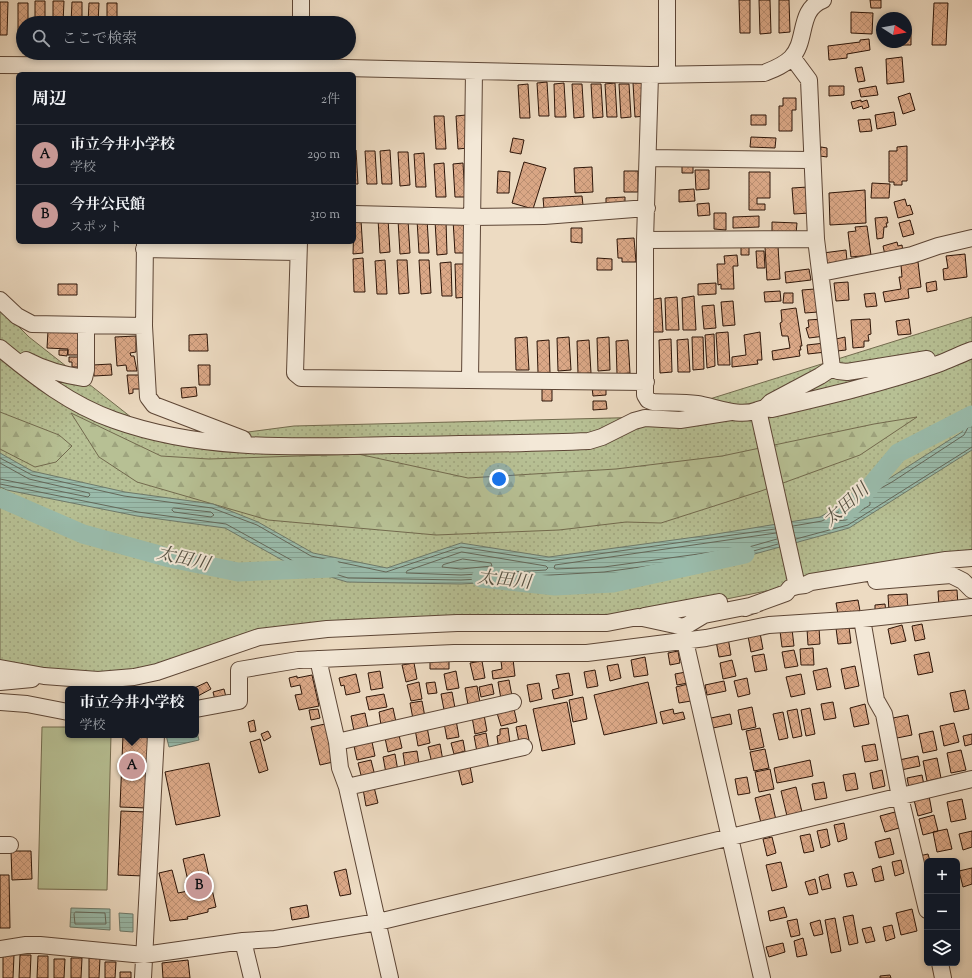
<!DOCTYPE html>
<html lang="ja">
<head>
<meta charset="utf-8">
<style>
  body { margin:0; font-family:"Sorts Mill Goudy","Noto Serif JP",serif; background:#242831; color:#f1f3f6 }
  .controls { position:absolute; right:12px; bottom:12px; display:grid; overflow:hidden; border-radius:6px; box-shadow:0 2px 6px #0003 }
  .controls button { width:36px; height:36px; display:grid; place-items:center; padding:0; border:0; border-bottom:1px solid #363941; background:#171b24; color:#f1f3f6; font:20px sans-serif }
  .compass { position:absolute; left:876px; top:12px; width:36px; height:36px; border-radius:50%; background:#171b24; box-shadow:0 2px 6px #0003; rotate:101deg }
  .you { position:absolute; left:499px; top:479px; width:14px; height:14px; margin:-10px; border:3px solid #fff; border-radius:50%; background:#1a73e8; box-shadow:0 0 0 6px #1a73e833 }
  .badge { display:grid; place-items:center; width:26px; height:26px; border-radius:50%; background:#c59692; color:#111; font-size:13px; font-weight:700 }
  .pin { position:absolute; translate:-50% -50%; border:2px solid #fff; box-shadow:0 1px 4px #0006 }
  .popup { position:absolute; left:65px; top:686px; width:134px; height:52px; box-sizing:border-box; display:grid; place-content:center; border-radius:6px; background:#171b24; filter:drop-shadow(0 1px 3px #0005); font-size:13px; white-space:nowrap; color:#9ea1a6 }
  .popup b { font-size:15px; color:#f1f3f6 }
  .popup::after { content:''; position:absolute; left:50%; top:100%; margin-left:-8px; border:8px solid transparent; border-top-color:#171b24 }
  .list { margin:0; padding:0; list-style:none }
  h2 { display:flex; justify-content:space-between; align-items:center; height:52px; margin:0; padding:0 16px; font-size:17px }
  h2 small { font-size:13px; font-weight:400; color:#9ea1a6 }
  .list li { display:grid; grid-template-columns:26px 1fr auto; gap:12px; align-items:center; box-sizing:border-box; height:60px; padding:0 16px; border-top:1px solid #363941 }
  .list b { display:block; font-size:15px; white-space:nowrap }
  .list p { margin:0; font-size:13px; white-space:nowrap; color:#9ea1a6 }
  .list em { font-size:13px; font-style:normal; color:#9ea1a6 }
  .icon { flex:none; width:22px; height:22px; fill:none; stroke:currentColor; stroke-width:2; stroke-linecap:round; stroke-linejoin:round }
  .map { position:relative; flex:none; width:972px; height:978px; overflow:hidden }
  .search { position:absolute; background:#171b24; box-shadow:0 2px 6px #0003; left:16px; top:16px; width:340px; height:44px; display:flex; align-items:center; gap:10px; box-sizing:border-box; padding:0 14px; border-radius:22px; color:#9ea1a6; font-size:15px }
  .panel { position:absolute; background:#171b24; box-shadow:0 2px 6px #0003; left:16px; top:72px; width:340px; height:172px; border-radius:6px }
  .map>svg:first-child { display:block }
  .grass { fill:url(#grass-dots); stroke:#726a4e }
  .forest { fill:url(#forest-firs); stroke:#726a4e }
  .pitch { fill:#b7c094; stroke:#726a4e }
  .water { fill:url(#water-rules); stroke:#6e796a }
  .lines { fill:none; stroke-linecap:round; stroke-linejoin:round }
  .shore { stroke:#64685a; stroke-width:1 }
  .river { stroke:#9abcac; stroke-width:19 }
  .building { fill:url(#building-cross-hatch); stroke:#2d1508 }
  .minor-casing { stroke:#5d4636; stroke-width:18 }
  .minor { stroke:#f3e8d7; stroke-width:16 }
  .labels { text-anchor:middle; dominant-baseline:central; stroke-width:4; stroke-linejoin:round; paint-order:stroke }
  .water-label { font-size:18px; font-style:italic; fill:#534f41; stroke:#f3e8d7 }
</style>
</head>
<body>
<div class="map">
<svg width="972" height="978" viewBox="0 0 972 978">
  <defs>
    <pattern id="grass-dots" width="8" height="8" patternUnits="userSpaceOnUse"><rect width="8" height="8" fill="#b7c094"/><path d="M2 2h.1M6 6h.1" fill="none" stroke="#9ea47e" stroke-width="1.8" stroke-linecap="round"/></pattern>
    <pattern id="forest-firs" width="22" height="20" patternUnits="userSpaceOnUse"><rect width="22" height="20" fill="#b7c094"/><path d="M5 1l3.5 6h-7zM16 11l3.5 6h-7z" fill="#9ea47e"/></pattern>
    <pattern id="water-rules" width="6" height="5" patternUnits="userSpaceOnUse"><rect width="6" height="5" fill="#9abcac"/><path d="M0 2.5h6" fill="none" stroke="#85a192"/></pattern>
    <pattern id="building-cross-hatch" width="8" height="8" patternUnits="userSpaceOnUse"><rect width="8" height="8" fill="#dba887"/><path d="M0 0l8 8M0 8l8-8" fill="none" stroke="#bc9073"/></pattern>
  </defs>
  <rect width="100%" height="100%" fill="#eddbc2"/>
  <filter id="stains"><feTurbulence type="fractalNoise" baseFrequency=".005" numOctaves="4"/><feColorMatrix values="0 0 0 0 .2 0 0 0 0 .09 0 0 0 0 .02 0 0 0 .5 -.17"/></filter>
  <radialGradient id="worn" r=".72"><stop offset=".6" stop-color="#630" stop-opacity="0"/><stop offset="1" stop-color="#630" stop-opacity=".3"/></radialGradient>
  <path class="grass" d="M0,308L29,337L164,443L294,426L652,417L972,317V564L811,582L607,623L249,640L134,677L0,679Z"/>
  <path class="forest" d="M0,412L59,435L72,446L56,462L35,467L0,449Z
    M71,413L161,456L209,459L358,454L468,478L616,469L722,456L874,424L917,417L860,455L761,491L661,523L626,522L559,530L436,535L268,520L137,482L99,457Z"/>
  <path class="pitch" d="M42,727H68V735H111L107,890L38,889Z"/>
  <path class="water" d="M972,411V450L849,528L751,555L605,576L461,584L347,582L291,565L225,528L137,516L7,490L0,487V453L32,471L125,492L213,504L258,522L313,553L387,568L461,543L549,557L710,535L820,517L890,478L962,432Z
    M196,728L199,740L169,747L166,735H196Z
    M71,908L110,909V930L70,927Z
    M119,913L133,914V932L120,931Z"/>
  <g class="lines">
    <path class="shore" d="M0,458L32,475L124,496L212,508L257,525L311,556L386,572L461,547L549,561L775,529
      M0,463L29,479L89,493L90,495L88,497L0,479
      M0,484L138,512L226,524L293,561L348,578L461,580L604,572L750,552L778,544
      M867,501L870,502V505L846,520L836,521V519Z
      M174,508L211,512L214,515L211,517L174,512L172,510Z
      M793,526L822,521L892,482L964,435L972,420
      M776,533L555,565L554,568L556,569L604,567L749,547L777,539
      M796,539L848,525L972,447
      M462,552L546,566L548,568L546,570L461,575L406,573L407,571Z
      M463,559L491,563L492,566L461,569L442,567L443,565Z
      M76,912L105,913L106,924H75L74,914Z"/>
    <path class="river" d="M0,498L83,534L170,558L238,572L331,568
      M848,510L863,495L898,453L972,415
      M481,578L555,586L613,583L745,554"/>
  </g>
  <path class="building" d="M739,0H750V33H740Z
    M759,0H770L771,33L760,34Z
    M779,0H789L790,32L779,33Z
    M870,0H881V8H871Z
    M35,1H45V23H35Z
    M53,1H64L63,23H53Z
    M0,2H8L7,35H0Z
    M72,2H82V23H71Z
    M18,3H28V23H23V37H18Z
    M89,3H99L98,23H88Z
    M107,3H117V23H107Z
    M934,3H948L946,45H932Z
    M851,12L873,13L872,34L851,33Z
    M906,29H911V45H893V42H906Z
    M869,39L870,50L847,54V58L829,60L828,46L860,42V40Z
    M902,57L904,82L887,84L886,59Z
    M862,67L865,81L858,82L855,68Z
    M547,82L549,116H539L537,83Z
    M564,83L566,117H555L554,84Z
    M615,83L617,117H607L605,84Z
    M633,83H643L645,116L635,117Z
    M528,84L530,118H520L518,85Z
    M572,84H582L584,117L574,118Z
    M591,84H601L603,117L593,118Z
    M619,84H629L631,117L621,118Z
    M829,86H844V95L829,96Z
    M876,86L878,95L861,97L859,89Z
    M910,93L915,110L903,114L898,97Z
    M783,98H796V110H792V131H779V106H783Z
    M861,100V102L867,100L869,107L863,109L862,106L853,109L851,102Z
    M894,112L896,125L877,129L875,115Z
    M466,115L468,148L458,149L456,116Z
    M751,115H766V125H751Z
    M434,116H444L446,149H436Z
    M870,119L872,131L860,132L858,120Z
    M751,137L776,138L775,148L750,147Z
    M513,138L524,140L521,154L510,152Z
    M907,146V181H902V185H894V182H889V151H897V147Z
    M821,147L827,148V157L820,156Z
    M356,150L358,184H354V151Z
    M390,150L392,184H382L380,151Z
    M365,151H375L377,184H367Z
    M398,152H408L410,185L400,186Z
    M424,153L426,187H416L414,154Z
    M524,162L546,168L533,209L512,203Z
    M444,163L446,197H436L434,164Z
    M463,163L465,197H455L453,164Z
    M682,166H693V173H682Z
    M592,167L593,192L575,193L574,168Z
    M695,170H709V189L696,190Z
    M498,171L510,172L509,193H497Z
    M624,171H638V192H624Z
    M749,172H770V198H757V204H765V210H749Z
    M872,183L890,184L889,198H871Z
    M808,187L810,213L794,214L792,188Z
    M694,189L695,201L679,202V190Z
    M865,190L866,223L830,225L829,193Z
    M582,196L583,205L544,209L543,198Z
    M625,197V206H606V198Z
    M905,199L907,206L910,205L913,214L898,218L894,202Z
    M709,203L710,215L698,216L697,204Z
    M714,213H726V230L714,229Z
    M759,216V227L733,228V217Z
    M887,217L888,223H886L887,227H884L883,238L877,239L875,218Z
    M378,219H388L390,252L380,253Z
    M427,219L429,253H419L417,220Z
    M463,219L465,253H455L453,220Z
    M354,220H361L363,253L353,254Z
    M398,220H408L410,253L400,254Z
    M910,220L914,234L903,237L899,223Z
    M435,221H446L447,254L437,255Z
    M772,222L797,223L796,234L772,233Z
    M867,226L871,255L851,257L848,232L856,231L855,227Z
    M571,228H582V243L571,242Z
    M634,238L636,262H622V258H618L617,239Z
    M897,242L898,246L902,245L903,252L885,255L883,246Z
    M741,245H749V255H741Z
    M778,246L780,279L767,280L765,247Z
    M846,250L847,261L824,264L823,253Z
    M756,251H764L765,268H757Z
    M965,254L967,277L944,280L943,269L948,268L946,256Z
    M737,255L738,266H733L734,289H721V284L718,285L717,264H725L724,256Z
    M363,258L365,292H354L353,259Z
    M597,258L612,259V270H597Z
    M385,260L387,294H377L375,261Z
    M397,260H407L409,293L399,294Z
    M419,260H429L431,293L421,294Z
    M451,262L452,296H442L440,263Z
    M918,262L921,287L908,289L909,298L885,302L883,292L901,289L899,277H902L901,265Z
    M455,264H465L467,297L456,298Z
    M809,269L811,280L786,283L785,272Z
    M936,281L937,290L927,292L926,283Z
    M848,282L849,300L836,301L834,283Z
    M716,283V294L698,295V284Z
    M58,284H77V295H58Z
    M815,289L818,312L805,313L802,290Z
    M780,291L781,301L765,302L764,292Z
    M784,293H793V303H783Z
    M875,293L877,306L866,307L864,294Z
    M694,296L696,330H683L682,298Z
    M677,297L679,330H666L665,298Z
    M661,298L663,332H650L649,300Z
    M733,301L735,325L723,326L721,302Z
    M714,305L716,328L704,329L702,306Z
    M796,308L802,346H800L801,350H799L800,356L773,360L772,351L790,348L788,336H782L780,323L782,322L781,310Z
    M823,319L825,336L809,338L806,328L809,327L808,320Z
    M870,319L871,334L868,335L869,341H864V347L853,348L851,320Z
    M909,319L911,334L898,335L896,321Z
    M48,331L82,333L81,355H68V349L47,348Z
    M728,332L730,365H718L716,333Z
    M760,332L762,360H757L758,364L732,367V357L746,355L744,335Z
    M207,334L208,351H189V335Z
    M714,334L715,366L707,368L705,335Z
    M136,336V352L130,353L131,356H134L137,371H127L126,365L117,366L115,337Z
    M527,337L529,370H516L515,338Z
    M569,337L571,370L558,371L557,338Z
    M609,337L610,370L598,371L597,338Z
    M692,337H703L704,369L693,370Z
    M845,337L846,350L837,351L836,339Z
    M671,339L672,372L660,373L659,340Z
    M688,339L690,372H678L677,340Z
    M549,340L550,373H538L537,341Z
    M589,340L591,373L578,374L577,341Z
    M628,340L630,373L617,374L616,341Z
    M825,343L826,352L808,354L807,345Z
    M59,350H68L67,356L59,355Z
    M69,357H81V367H72V362H69Z
    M111,364L112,375L94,376L93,365Z
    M198,365H210V385H199Z
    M127,375H139L140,389H133V393L129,394Z
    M196,387L197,396L182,398L181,388Z
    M592,387H606V395L593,396Z
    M542,388H552V401H542Z
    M593,401H606L607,409L593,410Z
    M957,590L958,606L939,607L938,591Z
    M907,594L908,610L889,611L888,595Z
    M858,600L860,611L838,614L836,603Z
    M885,604L886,613L875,614V605Z
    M922,624L925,639L915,641L912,626Z
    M902,625L906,641L891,644L888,629Z
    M849,627L851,643L838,644L836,628Z
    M819,628L820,644L808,645L807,629Z
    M792,629L794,646L782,647L780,631Z
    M760,633L763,649L751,652L748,636Z
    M728,638L731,655L719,657L716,641Z
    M813,648L814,665H801L800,649Z
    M794,650L798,666L785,668L782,652Z
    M678,651L680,663L670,665L668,653Z
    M929,652L933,672L918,675L914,655Z
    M764,654L767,670L755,672L752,656Z
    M645,657L648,675L634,677L631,660Z
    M430,659H449V669H430Z
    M513,659L515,676L493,679L492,671L502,669L501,661Z
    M732,660L736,676L723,679L720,663Z
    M482,661L485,678L474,680L470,663Z
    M414,663L417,679L406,682L402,665Z
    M618,664L621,678L610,681L607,666Z
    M855,666L859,686L845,689L841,669Z
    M827,668L831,687L817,690L813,671Z
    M595,670L598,686L587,688L584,672Z
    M380,671L383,688L371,690L368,673Z
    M456,671L459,688L447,690L444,674Z
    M686,672L688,683L677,685L675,674Z
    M569,673L573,695L554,699L552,690L559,688L556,675Z
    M356,674L360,692L346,695L344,685L341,686L339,678Z
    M801,674L805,694L791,697L786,677Z
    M312,675L319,706L299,710L295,695L302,694L300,685L291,687L289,678L297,676V678Z
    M747,678L750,694L738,697L734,681Z
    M509,680L512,696L501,699L498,682Z
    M724,681L726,691L707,695L705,685Z
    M207,682L211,689L196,697V689H192Z
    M419,682L422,699L411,701L407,685Z
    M435,682L437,693L428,694L426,683Z
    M648,682L657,723L604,735L594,695Z
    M539,683L542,699L530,702L527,685Z
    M492,684L494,694L481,697L479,687Z
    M688,684L691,701L679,703L676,687Z
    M477,686L480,703L468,705L465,688Z
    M224,689L226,697L215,700L213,692Z
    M965,690L969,709L954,712L950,693Z
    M452,692L455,708L444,710L441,694Z
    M384,694L387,707L369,710L366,697Z
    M583,697L587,719L573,722L569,700Z
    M422,701L425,717L413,719L410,703Z
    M567,702L575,744L542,751L533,709Z
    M833,702L836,718L824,720L821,704Z
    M865,704L869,724L854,727L850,708Z
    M752,707L756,727L742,730L738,710Z
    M393,708L396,722L381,725L379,712Z
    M810,708L815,734L806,736L801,710Z
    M318,709L320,718L311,720L309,710Z
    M514,709L517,722L501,726L497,713Z
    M673,709L674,714L683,712L685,719L663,724L660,712Z
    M797,709L802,736L793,738L787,711Z
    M783,712L788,738L779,740L773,714Z
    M365,713L368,728L354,731L351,716Z
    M730,714L732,724L713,728L711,718Z
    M484,715L487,731L475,734L472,717Z
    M908,715L912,735L897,738L893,718Z
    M254,720L256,731L250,732L248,722Z
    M456,720L459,737L447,739L444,723Z
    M954,723L959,742L944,746L940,726Z
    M325,724L333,762L320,765L311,727Z
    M526,725L529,740L519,742L516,727Z
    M427,727L430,743L418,746L415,729Z
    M508,728L510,743L498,744L497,736L500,735V729Z
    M760,728L764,747L750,750L746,731Z
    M268,731L271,737L264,741L261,734Z
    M933,731L937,750L923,753L919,734Z
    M486,733L489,750L477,752L474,736Z
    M972,734V744L965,746L963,736Z
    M123,735H149L146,808L120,807Z
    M399,735L402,748L388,752L385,738Z
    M260,739L268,770L259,773L250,742Z
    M463,740L465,751L454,754L451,743Z
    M372,742L375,756L357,760L354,746Z
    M440,744L443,761L432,763L428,747Z
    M875,744L878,760L865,762L862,746Z
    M765,749L769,768L754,771L750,752Z
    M961,750L966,770L951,773L947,753Z
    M417,751L419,764L405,766L403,753Z
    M395,754L398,771L386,773L383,757Z
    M918,756L920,766L901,770L899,760Z
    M937,758L941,778L927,781L923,761Z
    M371,760L375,776L362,779L358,763Z
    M810,760L813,776L777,783L774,768Z
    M209,763L220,816L176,825L165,772Z
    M470,766L473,782L462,785L458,768Z
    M770,769L774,789L759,792L755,772Z
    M882,770L885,786L873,789L870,773Z
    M855,773L858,789L846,791L843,775Z
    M922,775L924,785L909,788L907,778Z
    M747,777L750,793L738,795L735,779Z
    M824,782L827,798L815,800L812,784Z
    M374,787L378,803L366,806L363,789Z
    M796,787L802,812L787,816L781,791Z
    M770,794L776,820L761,823L755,798Z
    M929,796L932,812L918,816L914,800Z
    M962,799L966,819L951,822L947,802Z
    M121,811L146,812L144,876L118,875Z
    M895,812L899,828L885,832L880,816Z
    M934,815L938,831L923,835L919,819Z
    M844,823L847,839L838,842L834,825Z
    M827,829L830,845L821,848L817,831Z
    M947,829L952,849L937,852L933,832Z
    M972,831V847L963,850L959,834Z
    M810,834L814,851L804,853L800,836Z
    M772,837L776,853L767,856L763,839Z
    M890,838L894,854L879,858L875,842Z
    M11,851H31L32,879L12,880Z
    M204,854L216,907L208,909V912L187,917L188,919L170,921L159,873L172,870L178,893L188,891L185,882L188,881L183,859Z
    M928,854L930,861H927V866L922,867L919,856Z
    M901,860L904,873L895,876L892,862Z
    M781,862L787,887L772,891L766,865Z
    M881,866L884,880L875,882L872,869Z
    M972,868V884L963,887L959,871Z
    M346,869L351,894L340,896L334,872Z
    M853,872L857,885L847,887L844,874Z
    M828,874L831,888L822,890L819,877Z
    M0,875H9L10,928H0Z
    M815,879L818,893L809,895L805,882Z
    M307,905L309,917L292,920L290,908Z
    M784,907L787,917L770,921L768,911Z
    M912,909L917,931L901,935L896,913Z
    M853,915L858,943L849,945L843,917Z
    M835,918L841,951L831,953L825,920Z
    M797,919L800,935L791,937L787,921Z
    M820,920L823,934L814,936L810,923Z
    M892,925L895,938L886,941L883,927Z
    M871,927L875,941L866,943L862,929Z
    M803,938L807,955L797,957L794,941Z
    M783,943L785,952L769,957L766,947Z
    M3,955H14L13,978H3Z
    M20,955H31L30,978H19Z
    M38,956H48V978H37Z
    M71,958H82L81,978H71Z
    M89,958H100L99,978H89Z
    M54,959H65L64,978H54Z
    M188,960L190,978H163L162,963Z
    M105,962H116L115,978H105Z
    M120,972H131V978H120Z
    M890,975L891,978H880V976Z"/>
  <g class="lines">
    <defs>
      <path id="minor" d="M301,23V0
        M792,57L809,80L816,239L832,368
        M0,65L300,67L650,75L764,73C774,69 783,66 791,58C808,41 797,10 823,0
        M300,74L301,53
        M667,74V0
        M650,75L645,240V395L648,400L653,402C667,403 682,402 697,404C716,407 739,418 758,410
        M648,158L811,160
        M354,214L472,217L544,216L647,208
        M645,240L816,239
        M145,242L144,326L148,397L154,405L243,439
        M299,242L295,373L301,378L646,382
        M144,249L298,252
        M821,273L912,255L938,246L972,238
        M0,300L17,316L32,324L144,326
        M0,348C35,377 71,405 114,420C203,452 299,447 392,445C458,444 523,444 589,441L602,437L634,421L645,418L680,420L731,412
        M26,360C45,370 63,375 84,378L86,370V326
        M832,368L838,371L847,372L927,359
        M470,380L474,71
        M765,408L772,409C828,396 884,383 938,364C949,360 961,354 972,350
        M876,581L951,575L963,581L972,590
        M797,586L805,585L811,582L946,560L972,558
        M745,608L786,593L790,588L797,586L758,410L765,408L771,402L820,376L832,368
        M644,616L719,602
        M862,619L876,700L884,714L900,797L927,910
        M685,641L762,978
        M318,659L337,742L340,768L347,787L390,978
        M0,668L44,676L98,680L134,677L157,672L259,637L327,629L457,623H607L638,617L684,627L704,615L755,605
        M0,682L32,679
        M0,702L27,704L68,712
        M196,709L239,701V670L298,660L454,653H587L706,638L769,625L862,619L972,607
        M337,742L513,702
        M347,787L524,747
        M0,845H10
        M243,941L252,978
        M0,949L26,945H40L144,955L243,941L275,939L378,922L972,779
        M940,963L943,978
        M143,978L156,735"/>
    </defs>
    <use href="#minor" class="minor-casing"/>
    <use href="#minor" class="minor"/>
  </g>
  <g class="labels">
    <g class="water-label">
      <text transform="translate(847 506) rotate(-42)">太田川</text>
      <text transform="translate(183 560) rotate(13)">太田川</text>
      <text transform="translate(504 581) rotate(6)">太田川</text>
    </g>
  </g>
  <rect width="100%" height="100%" filter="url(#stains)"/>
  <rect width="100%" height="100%" fill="url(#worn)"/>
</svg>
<div class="controls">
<button>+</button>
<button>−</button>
<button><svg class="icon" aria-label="layers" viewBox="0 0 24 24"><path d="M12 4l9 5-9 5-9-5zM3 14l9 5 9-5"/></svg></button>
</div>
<svg class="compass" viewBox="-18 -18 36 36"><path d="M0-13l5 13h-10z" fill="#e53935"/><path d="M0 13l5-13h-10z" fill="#9ea1a6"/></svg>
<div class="you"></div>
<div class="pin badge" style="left:132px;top:766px">A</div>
<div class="popup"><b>市立今井小学校</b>学校</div>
<div class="pin badge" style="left:199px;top:886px">B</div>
<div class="search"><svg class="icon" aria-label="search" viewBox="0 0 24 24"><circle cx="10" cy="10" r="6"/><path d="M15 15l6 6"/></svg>ここで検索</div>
<section class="panel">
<h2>周辺<small>2件</small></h2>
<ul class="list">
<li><span class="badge">A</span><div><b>市立今井小学校</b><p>学校</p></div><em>290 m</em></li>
<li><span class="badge">B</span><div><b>今井公民館</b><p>スポット</p></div><em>310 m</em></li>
</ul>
</section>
</div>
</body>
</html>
